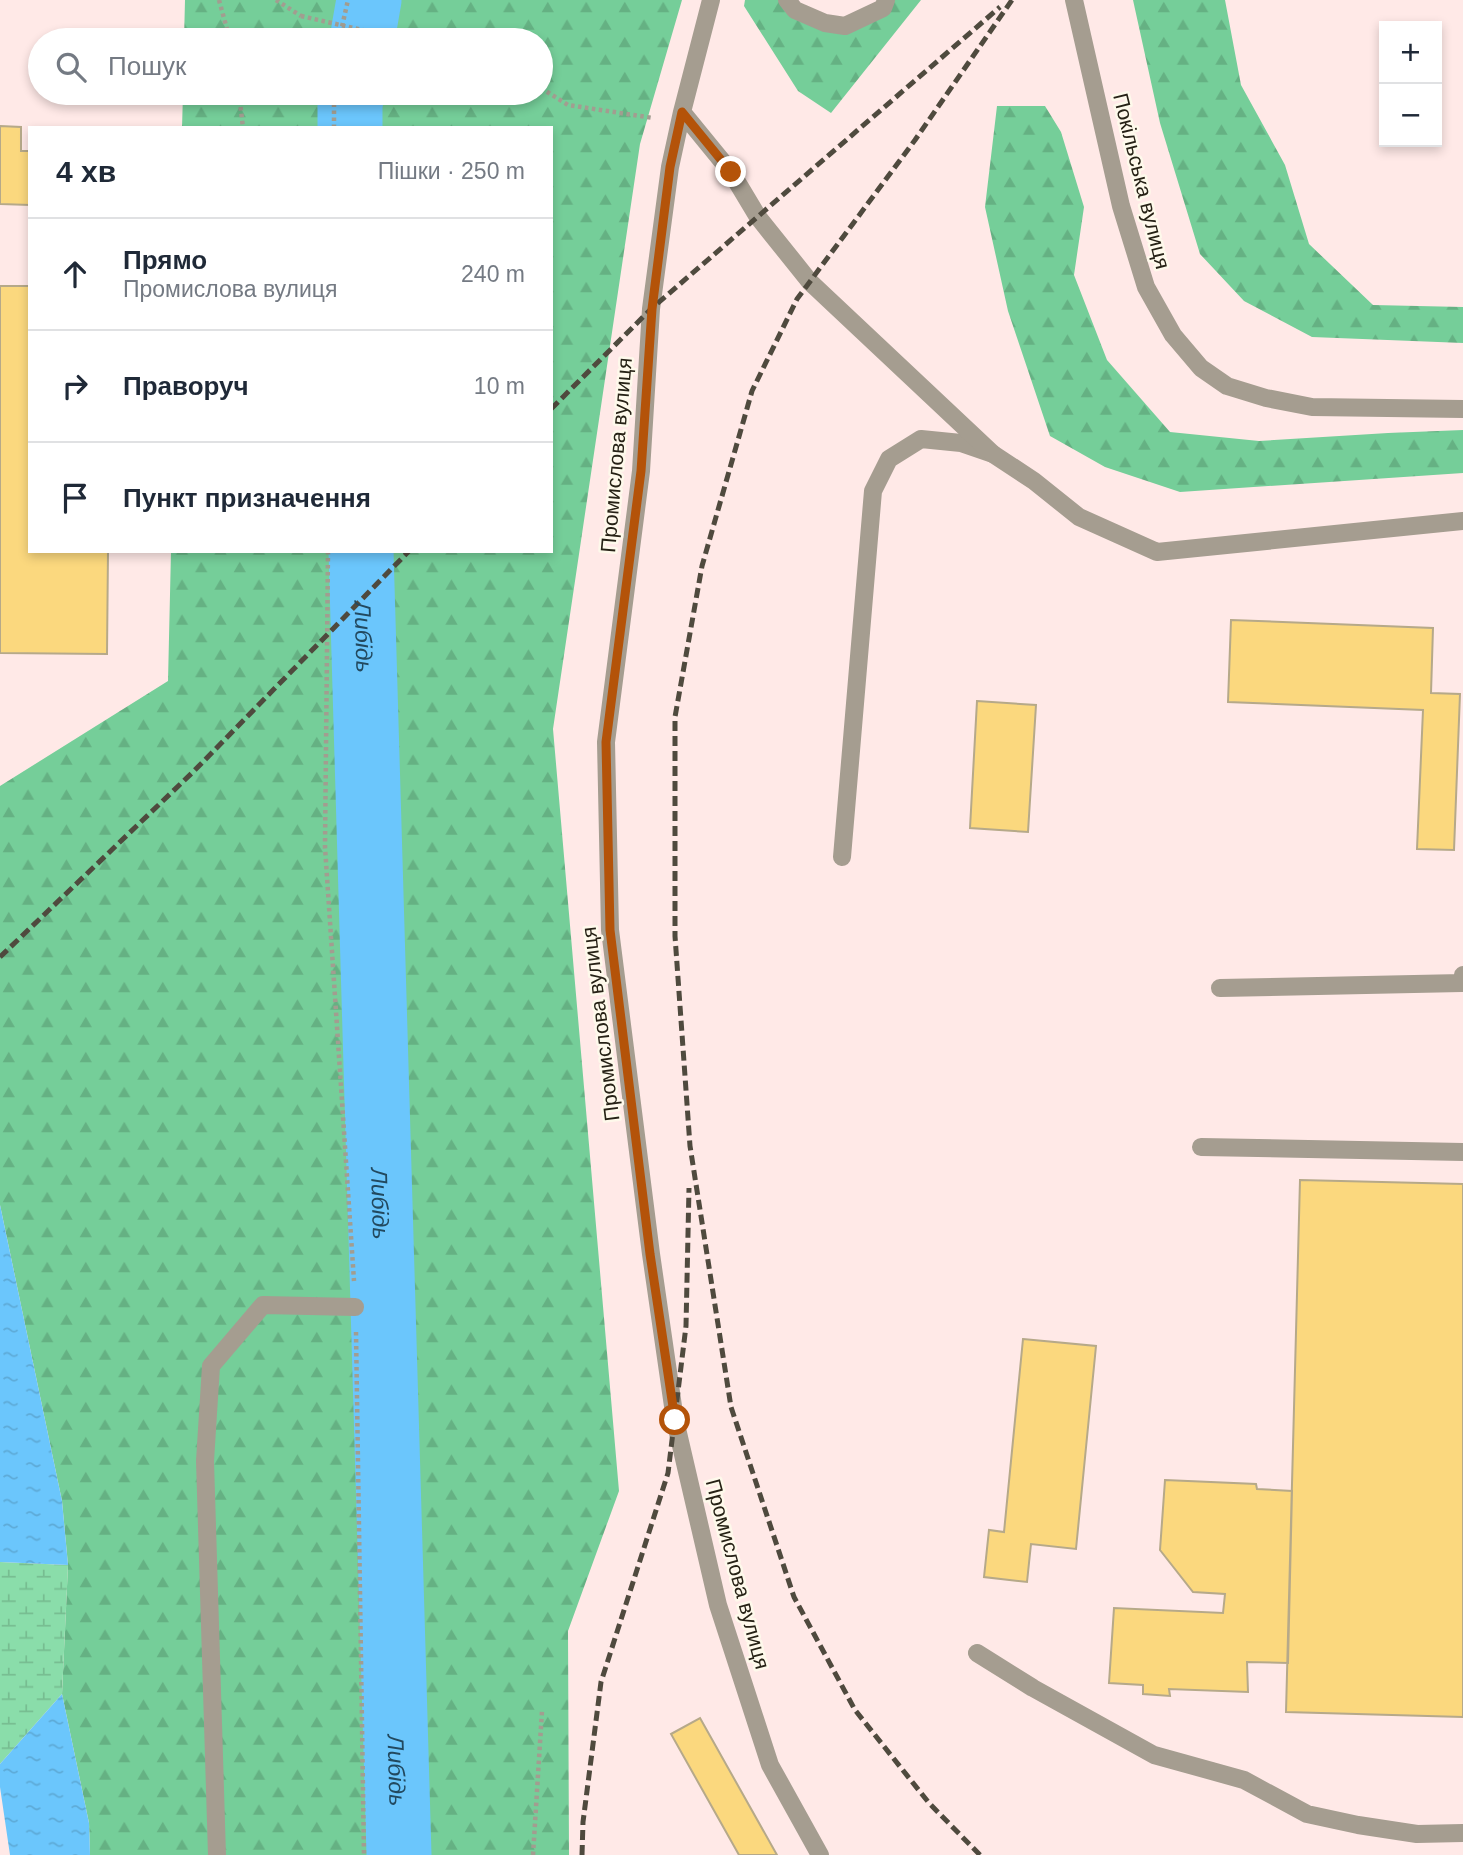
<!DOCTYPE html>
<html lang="uk">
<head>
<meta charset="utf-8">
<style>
  body { margin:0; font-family:Arial,sans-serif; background:#f6f6f7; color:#1f2937 }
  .controls { position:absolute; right:21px; top:21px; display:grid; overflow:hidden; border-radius:0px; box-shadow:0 4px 10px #0003 }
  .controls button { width:63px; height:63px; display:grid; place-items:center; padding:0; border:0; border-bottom:2px solid #e0e1e3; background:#fff; color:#1f2937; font:35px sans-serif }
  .stop { position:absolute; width:21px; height:21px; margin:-16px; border:5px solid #b45309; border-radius:50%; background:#fff }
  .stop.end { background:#b45309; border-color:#fff; box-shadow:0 2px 7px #0008 }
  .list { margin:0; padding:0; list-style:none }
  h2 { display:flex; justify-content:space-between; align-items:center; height:91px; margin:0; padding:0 28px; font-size:30px }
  h2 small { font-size:23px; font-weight:400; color:#747a83 }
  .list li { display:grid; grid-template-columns:46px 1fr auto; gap:21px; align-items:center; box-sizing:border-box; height:112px; padding:0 28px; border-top:2px solid #e0e1e3 }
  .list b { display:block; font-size:26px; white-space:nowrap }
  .list p { margin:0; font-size:23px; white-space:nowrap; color:#747a83 }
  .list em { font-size:23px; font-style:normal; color:#747a83 }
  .icon { flex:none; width:38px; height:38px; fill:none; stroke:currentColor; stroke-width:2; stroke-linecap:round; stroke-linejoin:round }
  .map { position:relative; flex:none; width:1463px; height:1855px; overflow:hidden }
  .search { position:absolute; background:#fff; box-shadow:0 4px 10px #0003; left:28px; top:28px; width:525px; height:77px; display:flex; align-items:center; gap:18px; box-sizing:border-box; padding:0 24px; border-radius:38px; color:#747a83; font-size:26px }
  .panel { position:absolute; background:#fff; box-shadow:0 4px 10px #0003; left:28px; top:126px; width:525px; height:427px; border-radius:0px }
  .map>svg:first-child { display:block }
  .industrial { fill:#ffe9e7; fill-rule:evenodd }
  .forest { fill:url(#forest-firs) }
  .wetland { fill:url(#wetland-marsh) }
  .water { fill:url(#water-ripples) }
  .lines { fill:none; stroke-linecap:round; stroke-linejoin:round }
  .river { stroke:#6bc6fc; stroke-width:65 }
  .building { fill:#fbd87e; stroke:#b6a989; stroke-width:2 }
  .path { stroke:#a29d90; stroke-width:4.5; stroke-dasharray:3.5 3.5; stroke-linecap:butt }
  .lane { stroke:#a59d90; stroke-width:18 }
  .street { stroke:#a59d90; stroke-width:18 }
  .rail { stroke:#4f4a3e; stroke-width:5; stroke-dasharray:10 5; stroke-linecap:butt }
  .path-bridge { stroke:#a29d90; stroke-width:4.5; stroke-dasharray:3.5 3.5; stroke-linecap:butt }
  .route { stroke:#b45309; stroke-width:9 }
  .labels { text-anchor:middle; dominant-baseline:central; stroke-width:5; stroke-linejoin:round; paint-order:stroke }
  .street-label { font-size:21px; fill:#262115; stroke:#fef9eb }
  .water-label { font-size:23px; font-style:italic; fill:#22495f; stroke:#fef9eb }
</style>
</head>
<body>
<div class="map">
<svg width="1463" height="1855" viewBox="0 0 1463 1855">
  <defs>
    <pattern id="forest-firs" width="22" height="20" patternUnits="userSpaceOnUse" patternTransform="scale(1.75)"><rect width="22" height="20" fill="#75ce99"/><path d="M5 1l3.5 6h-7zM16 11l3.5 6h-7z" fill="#65b183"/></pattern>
    <pattern id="wetland-marsh" width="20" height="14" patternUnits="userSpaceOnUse" patternTransform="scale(1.75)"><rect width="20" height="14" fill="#8addaa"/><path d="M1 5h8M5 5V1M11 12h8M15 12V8" fill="none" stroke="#77bd91"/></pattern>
    <pattern id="water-ripples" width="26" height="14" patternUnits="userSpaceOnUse" patternTransform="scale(1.75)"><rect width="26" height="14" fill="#6bc6fc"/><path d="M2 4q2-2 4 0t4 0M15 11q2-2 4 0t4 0" fill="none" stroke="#5daad7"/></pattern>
  </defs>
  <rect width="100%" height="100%" fill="#fef9eb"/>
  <path class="industrial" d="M0,0H1463V1855H0ZM1384,26H1437V142H1384ZM40,40H541V93H40ZM30,128H551V551H30Z"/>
  <path class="forest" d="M185,0H682L640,144L553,729L619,1491L568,1631L569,1855H90L89,1823L62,1694L68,1565L62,1501L0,1205V786L168,681L171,551H551V128H182L183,93H541V40H184Z
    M745,0H787L845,26L886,0H921L831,113L798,91L744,6Z
    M1133,0H1225L1241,85L1285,165L1309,244L1373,305L1463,307V343L1312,337L1244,301L1200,254L1160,123Z
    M997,106H1045L1061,132L1084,207L1074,275L1107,360L1170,432L1259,441L1388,433L1463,430V473L1180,492L1105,467L1050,436L1008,311L985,207Z"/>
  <path class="wetland" d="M0,1562L68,1565L62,1694L0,1764Z"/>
  <path class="water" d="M0,1205L62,1501L68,1565L0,1562Z
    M62,1694L89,1823L90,1855H10L0,1787V1764Z"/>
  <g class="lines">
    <g class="river">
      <path d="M362,40L369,0"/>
      <path d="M350,128V105L352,93"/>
      <path id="s1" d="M361,551L399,1855"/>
    </g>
  </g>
  <path class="building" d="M0,126L21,127V151H30V205L0,204Z
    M0,286H30V551H108L107,654L0,653Z
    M1231,620L1433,628L1431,693L1460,694L1454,850L1417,849L1423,710L1228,702Z
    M977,701L1036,705L1028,832L970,828Z
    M1300,1180L1463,1184V1717L1286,1712Z
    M1023,1339L1096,1346L1076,1549L1031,1544L1027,1582L984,1577L989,1530L1004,1532Z
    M1165,1480L1256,1484L1257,1489L1292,1491L1288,1663L1247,1662L1248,1692L1169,1689L1170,1696L1143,1694V1685L1109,1683L1114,1608L1223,1613L1225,1594L1193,1592L1160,1550Z
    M700,1718L777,1855H739L671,1734Z"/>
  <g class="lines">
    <path class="path" d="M219,0L230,40
      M276,0L301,16
      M339,40L348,0
      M541,88L568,105L653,118
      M239,93L243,128
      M334,128V93
      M328,551L325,847L354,1281
      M356,1332L364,1855
      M533,1855L542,1711"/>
    <path class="lane" d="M787,0L795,10L825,23L845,26L883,8L886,0
      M842,857L873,491L889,459L921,439L961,443L993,454
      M1220,988L1462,983L1463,975
      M1201,1147L1463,1152
      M977,1653L1033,1688L1154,1755L1244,1780L1307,1814L1358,1825L1417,1834L1463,1833
      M217,1855L205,1461L211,1366L263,1305L355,1307"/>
    <path class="street" d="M711,0L682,112L670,167L651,309L641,471L606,742L610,930L651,1254L675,1420L718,1605L770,1765L820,1855
      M1074,0L1121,206L1146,287L1173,335L1201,368L1227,386L1266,398L1312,407L1463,409
      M682,112L731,172L758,217L810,282L993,454L1034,481L1079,517L1157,552L1463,521"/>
    <path class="rail" d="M551,409L651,309L1000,7
      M0,957L194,771L409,551
      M582,1855L583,1822L601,1682L668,1473L686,1326L689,1188
      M980,1855L929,1803L855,1710L794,1597L731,1407L690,1146L675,936V717L702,566L752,391L797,299L915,140L1012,0"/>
    <path class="path-bridge" d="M301,16L406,40"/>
  </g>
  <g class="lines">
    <path class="route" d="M675,1420L650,1254L610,930L606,742L641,471L652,309L670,167L682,112L731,172"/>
  </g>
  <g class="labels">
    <g class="street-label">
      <text transform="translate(1142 181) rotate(76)">Покільська вулиця</text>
      <text transform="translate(616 455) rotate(-85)">Промислова вулиця</text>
      <text transform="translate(600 1024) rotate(-97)">Промислова вулиця</text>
      <text transform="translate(738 1574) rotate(75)">Промислова вулиця</text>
    </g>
    <g class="water-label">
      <text stroke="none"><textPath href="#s1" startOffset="86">Либідь</textPath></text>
      <text stroke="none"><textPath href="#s1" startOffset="653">Либідь</textPath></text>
      <text stroke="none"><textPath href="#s1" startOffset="1220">Либідь</textPath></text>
    </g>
  </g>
</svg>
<div class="controls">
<button>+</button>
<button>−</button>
</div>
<div class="stop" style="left:675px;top:1420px"></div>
<div class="stop end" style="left:731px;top:172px"></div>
<div class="search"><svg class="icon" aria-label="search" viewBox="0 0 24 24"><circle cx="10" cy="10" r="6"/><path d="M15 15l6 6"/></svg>Пошук</div>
<section class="panel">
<h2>4 хв<small>Пішки · 250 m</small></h2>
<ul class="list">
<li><svg class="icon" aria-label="ahead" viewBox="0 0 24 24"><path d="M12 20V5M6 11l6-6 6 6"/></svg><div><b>Прямо</b><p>Промислова вулиця</p></div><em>240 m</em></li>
<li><svg class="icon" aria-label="right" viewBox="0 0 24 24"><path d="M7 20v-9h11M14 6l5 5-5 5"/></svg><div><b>Праворуч</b></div><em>10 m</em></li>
<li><svg class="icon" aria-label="arrive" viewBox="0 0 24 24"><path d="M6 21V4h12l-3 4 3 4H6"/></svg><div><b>Пункт призначення</b></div></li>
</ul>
</section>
</div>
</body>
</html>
